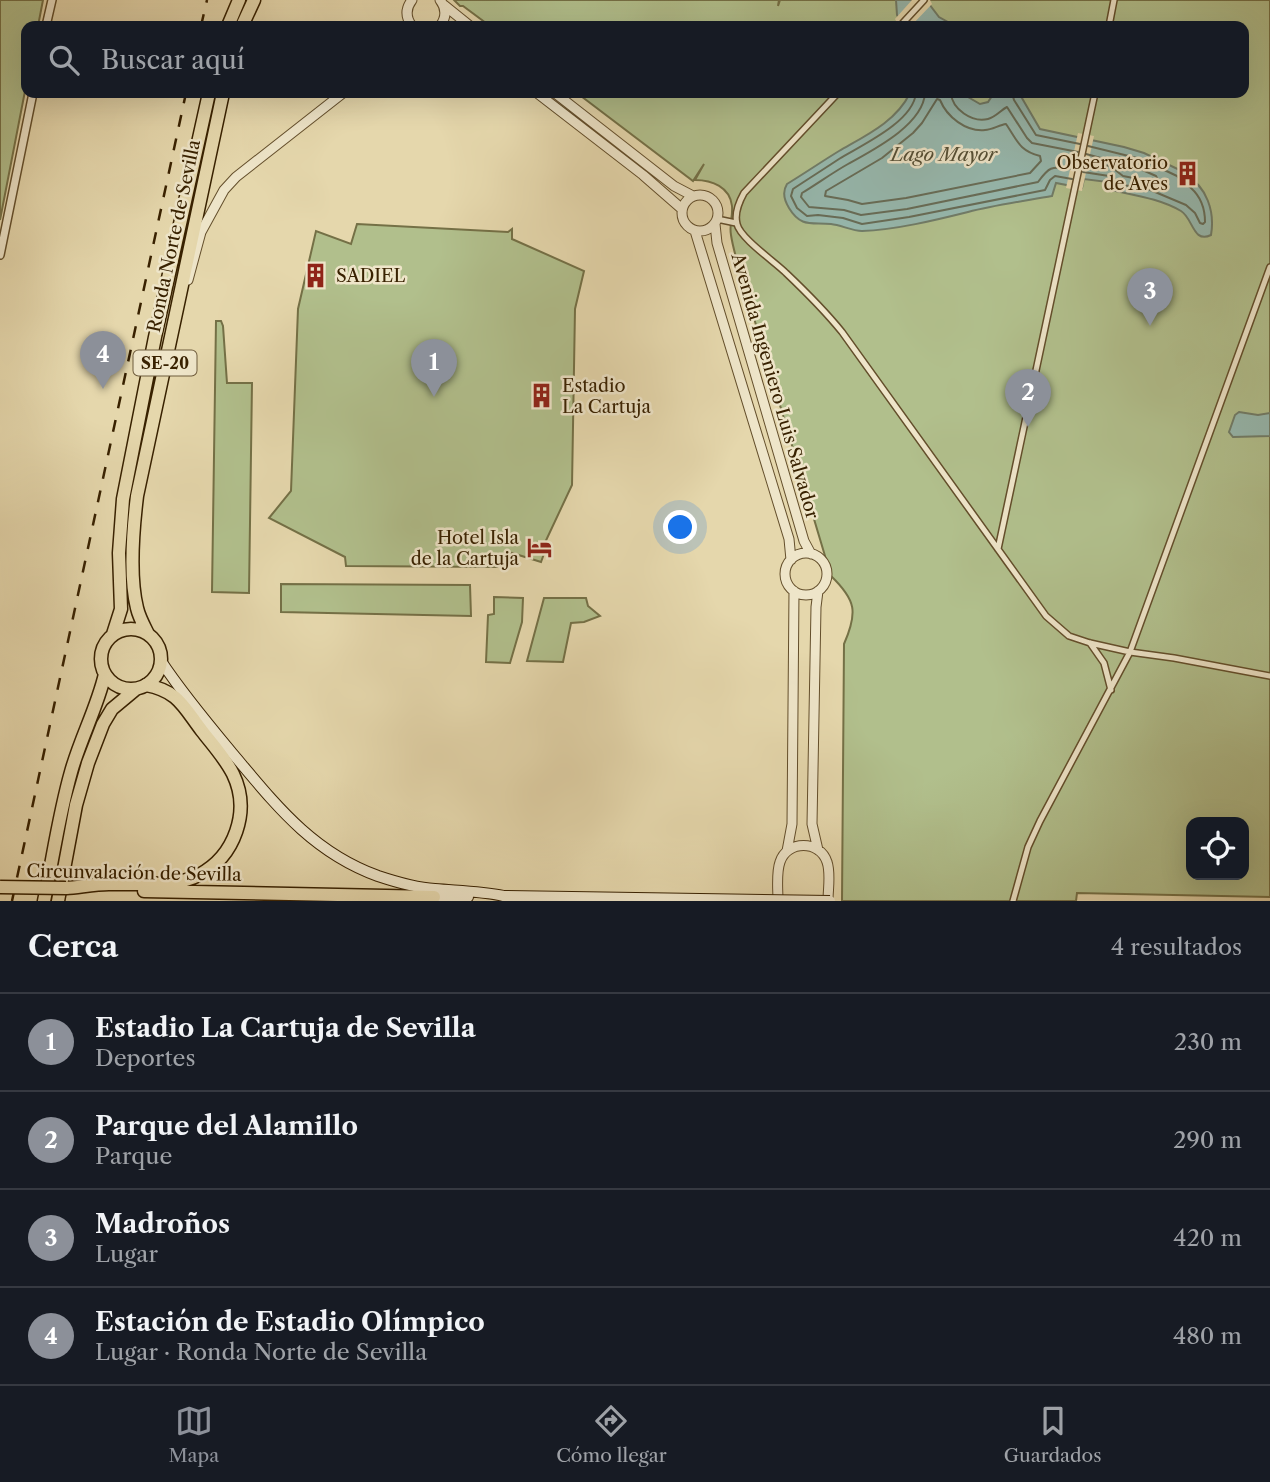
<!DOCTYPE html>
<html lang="es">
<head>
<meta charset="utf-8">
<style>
  body { margin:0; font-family:"Libre Caslon Text",serif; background:#20242c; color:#f1f3f6 }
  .controls { position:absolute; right:21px; bottom:21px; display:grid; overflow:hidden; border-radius:14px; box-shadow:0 7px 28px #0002 }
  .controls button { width:63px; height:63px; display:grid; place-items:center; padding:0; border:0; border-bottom:2px solid #363941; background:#171b24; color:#f1f3f6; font:35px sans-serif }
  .you { position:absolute; left:681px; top:528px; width:24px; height:24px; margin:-18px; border:5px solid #fff; border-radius:50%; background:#1a73e8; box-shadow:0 0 0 10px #1a73e833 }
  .badge { display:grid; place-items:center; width:46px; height:46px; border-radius:50%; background:#8c9099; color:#fff; font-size:23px; font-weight:700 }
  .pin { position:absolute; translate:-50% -58px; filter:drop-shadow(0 2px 4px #0008) }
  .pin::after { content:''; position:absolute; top:37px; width:24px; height:21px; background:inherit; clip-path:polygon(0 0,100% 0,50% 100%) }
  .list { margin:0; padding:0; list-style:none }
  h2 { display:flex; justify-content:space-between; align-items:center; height:91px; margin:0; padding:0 28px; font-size:30px }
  h2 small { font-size:23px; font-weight:400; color:#9ea1a6 }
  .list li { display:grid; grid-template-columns:46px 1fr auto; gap:21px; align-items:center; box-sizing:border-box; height:98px; padding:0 28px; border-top:2px solid #363941 }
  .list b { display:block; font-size:26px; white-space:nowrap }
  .list p { margin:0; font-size:23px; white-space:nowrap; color:#9ea1a6 }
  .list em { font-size:23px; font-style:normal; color:#9ea1a6 }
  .icon { flex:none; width:38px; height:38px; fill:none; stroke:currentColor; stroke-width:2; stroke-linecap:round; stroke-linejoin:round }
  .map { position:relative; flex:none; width:1270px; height:901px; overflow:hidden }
  .search { position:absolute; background:#171b24; box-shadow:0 7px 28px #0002; left:21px; right:21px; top:21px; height:77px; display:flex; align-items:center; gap:18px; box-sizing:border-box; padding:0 24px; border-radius:14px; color:#9ea1a6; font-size:26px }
  .sheet { height:483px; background:#171b24 }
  nav { display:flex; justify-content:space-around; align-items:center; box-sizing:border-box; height:98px; border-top:2px solid #363941; background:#171b24; font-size:19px; color:#9ea1a6 }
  nav a { display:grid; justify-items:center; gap:4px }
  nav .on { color:#8c9099 }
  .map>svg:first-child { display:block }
  .green { fill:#b1bf8c; stroke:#747046; stroke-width:2; fill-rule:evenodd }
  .water { fill:#96b8ae; stroke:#707c68; stroke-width:2 }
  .pier { fill:#e5d7ac }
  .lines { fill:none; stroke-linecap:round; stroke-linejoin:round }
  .shore { stroke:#676c57; stroke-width:2 }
  .pedestrian-casing { stroke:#634e2b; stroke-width:8 }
  .minor-casing { stroke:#634e2b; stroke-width:10 }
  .tertiary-casing { stroke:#634e2b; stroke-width:11 }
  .secondary-casing { stroke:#382100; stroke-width:12 }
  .trunk-casing { stroke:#382100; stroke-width:15 }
  .motorway-casing { stroke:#382100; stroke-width:15 }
  .pedestrian { stroke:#eee5c9; stroke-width:5 }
  .minor { stroke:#eee5c9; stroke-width:7 }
  .tertiary { stroke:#eee5c9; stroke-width:9 }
  .secondary { stroke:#eee5c9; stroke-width:10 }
  .trunk { stroke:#e5d7ac; stroke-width:12 }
  .motorway { stroke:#e5d7ac; stroke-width:12 }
  .rail { stroke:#382100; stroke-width:2.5; stroke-dasharray:12 12; stroke-linecap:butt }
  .secondary-bridge-casing { stroke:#382100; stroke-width:12; stroke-linecap:butt }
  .motorway-bridge-casing { stroke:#382100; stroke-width:15; stroke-linecap:butt }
  .secondary-bridge { stroke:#eee5c9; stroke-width:10 }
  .motorway-bridge { stroke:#e5d7ac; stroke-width:12 }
  .labels { text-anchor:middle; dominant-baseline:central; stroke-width:5; stroke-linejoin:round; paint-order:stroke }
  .shield { fill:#eee5c9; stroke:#6f5c3c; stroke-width:2 }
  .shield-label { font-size:16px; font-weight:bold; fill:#382100 }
  .poi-label { font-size:18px; fill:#382100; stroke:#eee5c9; text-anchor:end }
  .street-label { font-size:18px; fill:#382100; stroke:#eee5c9 }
  .water-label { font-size:19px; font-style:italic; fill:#544e34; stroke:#eee5c9 }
</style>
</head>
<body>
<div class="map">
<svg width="1270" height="901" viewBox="0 0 1270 901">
  <rect width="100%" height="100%" fill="#e5d7ac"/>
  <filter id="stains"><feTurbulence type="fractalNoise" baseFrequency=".00286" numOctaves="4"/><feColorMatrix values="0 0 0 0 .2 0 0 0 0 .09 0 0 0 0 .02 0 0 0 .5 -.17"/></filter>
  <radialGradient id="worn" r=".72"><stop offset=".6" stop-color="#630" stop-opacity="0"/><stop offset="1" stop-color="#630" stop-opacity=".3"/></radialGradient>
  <path class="green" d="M0,0H43L38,26H26V86L0,220Z
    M454,0H779L778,6L780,0H1270V897L1077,893L1076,901H842L844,644C858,612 856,600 831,576L742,278C738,264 733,249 731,235C729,225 733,216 732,206C730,187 712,180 695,180L704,164L693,181L577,93H1244V26H490L463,6H460ZM1191,822H1244V875H1191Z
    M357,224L508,232L512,229V239L584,271L575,309L572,485L542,549L545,551L541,562L512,553L497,567L346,566L345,557L269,518L291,491L298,309L316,231L351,244Z
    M216,321H221L223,326L227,383H252L249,593L212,592Z
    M281,584L470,585L471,616L281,612Z
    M494,597L523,598L522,622L510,663L486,662L488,615L494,614Z
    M544,598H586L588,606L600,616L584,622L571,623L563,662L527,661Z"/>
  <path class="water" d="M896,0H926L939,17L955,26H903L897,15Z
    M910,93H961L980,104L988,102L994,93H1019L1040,129L1124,147L1144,153L1186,173L1185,175C1207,186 1215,212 1211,235C1193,244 1193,218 1181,211C1159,198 1132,195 1107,189L1108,182L1084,179L1082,188L1056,183L1052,196C1024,201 995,205 968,212C936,220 895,230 862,231C852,231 841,225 831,224C812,222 801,228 789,208C784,200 782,192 787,184C805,173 821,162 839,151C865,136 896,122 910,93Z
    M1239,412L1258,415L1270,413V436L1233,437L1229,432L1235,415Z"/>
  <path class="pier" d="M912,0H930L932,4L911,26H899L895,19Z
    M1078,133L1094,136L1082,191L1066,188Z"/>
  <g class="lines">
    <path class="shore" d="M916,93C913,122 862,145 839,159C824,169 808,179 793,189L791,196L797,208L807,216L818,215L843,218L862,224L909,217L1045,190L1050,180L1055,176L1072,179
      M925,93C923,125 873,150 848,164C832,173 817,184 802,193L801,197L809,207L844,210L861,215L907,209L1038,182C1049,167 1051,166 1070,169L1075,166
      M951,93C952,109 972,123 988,119C996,117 1001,110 1007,107L1027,138L1032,143L1078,152
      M1012,93L1014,100L1036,135L1080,144
      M937,99L940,100C947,117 966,132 985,130C992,130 999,125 1006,124C1017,140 1019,151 1040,156L1041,161L1030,173L906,198L862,204L848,200L825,196L826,191L882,158L913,133L922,123Z
      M1085,163L1110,166L1123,176L1154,182L1158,180L1156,176L1138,168L1086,154
      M1083,172L1109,176L1117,184L1148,189L1186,205L1195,213L1200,223L1203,224L1205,222C1205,209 1201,197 1191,188C1186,184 1181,182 1177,176L1141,159L1088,146"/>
    <defs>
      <path id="pedestrian" d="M900,26L924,0
        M1109,26L1114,0
        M838,93L744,193C739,202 734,213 737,224C740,238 775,262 786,273C806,292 825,311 842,332L1046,616L1069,636L1090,643L1130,652L1174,658L1270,676
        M717,219L736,223
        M998,549L1095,93
        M1090,643L1104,663L1111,690
        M1013,901L1028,847L1040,821L1130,652L1270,267"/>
      <path id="minor" d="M46,26L52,0
        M0,255L33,93"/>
      <path id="tertiary" d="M412,0C405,9 406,18 412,26
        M444,5L470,26
        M440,26C446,18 447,9 440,0
        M537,93L643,175L682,209
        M555,93L674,186L693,196
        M682 213a18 18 0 1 1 36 0a18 18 0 1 1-36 0Z
        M715,224L717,243L804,541L811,554
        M695,231L789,539L791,560
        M188,280L201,232L224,190L236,177L343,93
        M785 574a21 21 0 1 1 42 0a21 21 0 1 1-42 0Z
        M818,850L812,824L816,607L818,591
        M787,851L792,824L794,591
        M778,901C778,889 776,873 780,862C787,840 820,840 827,862C831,873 828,889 828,901"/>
      <path id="secondary" d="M161,661C182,693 208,724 233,754C276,805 312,852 378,876C396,882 416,888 435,889C458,891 480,891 504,896
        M434,897H468"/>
      <path id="trunk" d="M228,26L239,0
        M242,26L254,0
        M101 659a30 30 0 1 1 60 0a30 30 0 1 1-60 0Z
        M113,634L121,609L119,553L123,499L155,337L209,93
        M148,634C144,626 139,617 137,608C129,576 133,529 137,496L223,93
        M44,901C53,858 59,814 71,772C80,739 97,708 105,674
        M58,901L76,805L88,763L103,724L112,709L136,689"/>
      <path id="motorway" d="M66,888C80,887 95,884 109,884C136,883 175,888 199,875C235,856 251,811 233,774C225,758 212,744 202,731C183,706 178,691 146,685
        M144,891L434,897"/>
    </defs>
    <use href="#pedestrian" class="pedestrian-casing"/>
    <use href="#minor" class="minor-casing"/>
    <use href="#tertiary" class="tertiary-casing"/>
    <use href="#secondary" class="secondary-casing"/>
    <use href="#trunk" class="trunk-casing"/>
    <use href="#motorway" class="motorway-casing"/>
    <use href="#pedestrian" class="pedestrian"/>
    <use href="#minor" class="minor"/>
    <use href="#tertiary" class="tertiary"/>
    <use href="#secondary" class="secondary"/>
    <use href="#trunk" class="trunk"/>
    <use href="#motorway" class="motorway"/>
    <path class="rail" d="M201,26L207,0
      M12,901L186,93"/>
    <defs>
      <path id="secondary-bridge" d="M504,896L830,901"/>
      <path id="motorway-bridge" d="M0,887L66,888"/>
    </defs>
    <use href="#secondary-bridge" class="secondary-bridge-casing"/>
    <use href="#motorway-bridge" class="motorway-bridge-casing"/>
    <use href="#secondary-bridge" class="secondary-bridge"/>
    <use href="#motorway-bridge" class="motorway-bridge"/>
  </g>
  <defs>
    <symbol id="building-bare" viewBox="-9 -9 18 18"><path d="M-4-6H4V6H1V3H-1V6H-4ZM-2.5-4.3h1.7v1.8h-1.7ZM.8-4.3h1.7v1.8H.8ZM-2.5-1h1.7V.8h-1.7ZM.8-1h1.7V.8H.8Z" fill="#8f2418" stroke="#eee5c9" stroke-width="2.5" paint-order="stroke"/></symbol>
    <symbol id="hotel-bare" viewBox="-9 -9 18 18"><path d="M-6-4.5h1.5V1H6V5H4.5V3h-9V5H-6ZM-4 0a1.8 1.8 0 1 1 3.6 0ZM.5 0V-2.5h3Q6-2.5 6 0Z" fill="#8f2418" stroke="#eee5c9" stroke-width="2.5" paint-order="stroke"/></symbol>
  </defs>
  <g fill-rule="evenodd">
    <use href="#building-bare" x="1170" y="156" width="35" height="35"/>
    <use href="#building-bare" x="298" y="258" width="35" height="35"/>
    <use href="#building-bare" x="524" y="378" width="35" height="35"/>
    <use href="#hotel-bare" x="522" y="530" width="35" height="35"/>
  </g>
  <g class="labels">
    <rect class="shield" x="133.5" y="350.5" width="63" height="25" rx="5"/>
    <g class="shield-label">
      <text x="165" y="363">SE-20</text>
    </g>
    <g class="poi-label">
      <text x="1168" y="163">Observatorio<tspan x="1168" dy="21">de Aves</tspan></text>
      <text x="336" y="276" text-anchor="start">SADIEL</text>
      <text x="562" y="386" text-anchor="start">Estadio<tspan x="562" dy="21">La Cartuja</tspan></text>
      <text x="519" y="538">Hotel Isla<tspan x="519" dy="21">de la Cartuja</tspan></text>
    </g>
    <g class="street-label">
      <text transform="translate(174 236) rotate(-78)">Ronda Norte de Sevilla</text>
      <text transform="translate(775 386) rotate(74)">Avenida Ingeniero Luis Salvador</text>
      <text transform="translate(134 873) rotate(1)">Circunvalación de Sevilla</text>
    </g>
    <g class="water-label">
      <text x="944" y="154">Lago Mayor</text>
    </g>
  </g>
  <rect width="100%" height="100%" filter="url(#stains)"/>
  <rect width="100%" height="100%" fill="url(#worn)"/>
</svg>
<div class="controls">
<button><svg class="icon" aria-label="locate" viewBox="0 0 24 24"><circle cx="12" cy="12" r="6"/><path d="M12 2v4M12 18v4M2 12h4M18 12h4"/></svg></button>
</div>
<div class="you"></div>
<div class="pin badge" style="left:434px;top:397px">1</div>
<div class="pin badge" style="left:1028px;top:427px">2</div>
<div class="pin badge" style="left:1150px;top:326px">3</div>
<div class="pin badge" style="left:103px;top:389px">4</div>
<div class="search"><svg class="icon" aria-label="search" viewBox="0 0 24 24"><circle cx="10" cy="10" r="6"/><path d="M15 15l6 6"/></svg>Buscar aquí</div>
</div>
<section class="sheet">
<h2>Cerca<small>4 resultados</small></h2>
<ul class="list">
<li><span class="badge">1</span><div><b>Estadio La Cartuja de Sevilla</b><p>Deportes</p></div><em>230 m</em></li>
<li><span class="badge">2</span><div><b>Parque del Alamillo</b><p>Parque</p></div><em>290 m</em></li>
<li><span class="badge">3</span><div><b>Madroños</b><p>Lugar</p></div><em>420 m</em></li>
<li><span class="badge">4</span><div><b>Estación de Estadio Olímpico</b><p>Lugar · Ronda Norte de Sevilla</p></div><em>480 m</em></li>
</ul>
</section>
<nav>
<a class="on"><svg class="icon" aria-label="map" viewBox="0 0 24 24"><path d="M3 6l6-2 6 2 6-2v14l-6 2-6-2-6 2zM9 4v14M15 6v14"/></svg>Mapa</a>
<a><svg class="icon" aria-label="directions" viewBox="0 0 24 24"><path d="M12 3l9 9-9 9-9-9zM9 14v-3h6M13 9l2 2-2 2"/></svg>Cómo llegar</a>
<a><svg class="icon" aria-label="saved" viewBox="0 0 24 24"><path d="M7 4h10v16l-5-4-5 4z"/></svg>Guardados</a>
</nav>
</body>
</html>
